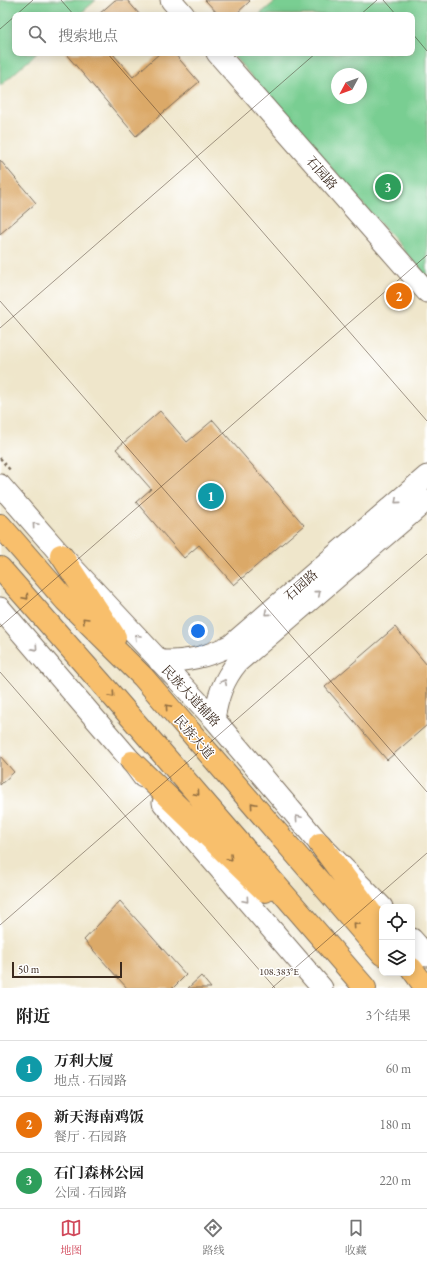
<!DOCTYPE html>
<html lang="zh">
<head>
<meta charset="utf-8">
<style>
  body { margin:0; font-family:"EB Garamond","Noto Serif SC",serif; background:#f2f2f2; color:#222 }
  .controls { position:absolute; right:12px; bottom:12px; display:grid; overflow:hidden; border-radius:8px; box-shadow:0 2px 10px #0003 }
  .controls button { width:36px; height:36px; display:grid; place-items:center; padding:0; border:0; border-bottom:1px solid #e0e0e0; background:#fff; color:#222; font:20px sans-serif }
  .compass { position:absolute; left:331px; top:68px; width:36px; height:36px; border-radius:50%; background:#fff; box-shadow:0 2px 10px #0003; rotate:229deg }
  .scale { position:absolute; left:12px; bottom:10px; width:110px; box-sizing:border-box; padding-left:4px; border:2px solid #3b2a1e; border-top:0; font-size:11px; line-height:14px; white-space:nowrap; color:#3b2a1e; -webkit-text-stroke:3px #fff; paint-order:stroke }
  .you { position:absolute; left:198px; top:631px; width:14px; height:14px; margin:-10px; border:3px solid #fff; border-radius:50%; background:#1a73e8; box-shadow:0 0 0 6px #1a73e833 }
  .badge { display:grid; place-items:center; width:26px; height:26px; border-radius:50%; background:#d1495b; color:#fff; font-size:13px; font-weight:700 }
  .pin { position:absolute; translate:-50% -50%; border:2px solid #fff; box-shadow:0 1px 4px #0006 }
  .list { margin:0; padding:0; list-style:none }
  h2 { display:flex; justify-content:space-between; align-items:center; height:52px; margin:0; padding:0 16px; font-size:17px }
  h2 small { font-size:13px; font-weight:400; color:#767676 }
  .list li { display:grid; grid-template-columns:26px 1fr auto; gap:12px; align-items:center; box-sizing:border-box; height:56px; padding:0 16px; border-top:1px solid #e0e0e0 }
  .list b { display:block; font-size:15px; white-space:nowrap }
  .list p { margin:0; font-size:13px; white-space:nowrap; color:#767676 }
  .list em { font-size:13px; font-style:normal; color:#767676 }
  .icon { flex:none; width:22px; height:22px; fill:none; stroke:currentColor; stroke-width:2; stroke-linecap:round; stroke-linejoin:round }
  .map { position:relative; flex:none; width:427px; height:988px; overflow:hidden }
  .search { position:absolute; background:#fff; box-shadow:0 2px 10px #0003; left:12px; right:12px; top:12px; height:44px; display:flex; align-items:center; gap:10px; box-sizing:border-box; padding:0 14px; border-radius:8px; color:#767676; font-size:15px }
  .sheet { height:220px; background:#fff }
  nav { display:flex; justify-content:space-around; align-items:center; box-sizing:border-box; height:56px; border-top:1px solid #e0e0e0; background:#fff; font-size:11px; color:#767676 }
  nav a { display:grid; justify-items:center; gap:2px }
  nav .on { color:#d1495b }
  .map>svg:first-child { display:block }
  .green { fill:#79ce92; stroke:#5a7c58; fill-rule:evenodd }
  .building { fill:#dba968 }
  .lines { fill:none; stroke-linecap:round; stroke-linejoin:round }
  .minor-casing { stroke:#7a6c5b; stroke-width:23 }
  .highway-casing { stroke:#7a6c5b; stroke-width:24 }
  .path { stroke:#7a6c5b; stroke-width:2.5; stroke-dasharray:3 3; stroke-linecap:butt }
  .minor { stroke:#fff; stroke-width:21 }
  .highway { stroke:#f8bf6c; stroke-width:22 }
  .oneway { stroke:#a79f9a }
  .oneway2 { stroke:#906d41 }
  .ticks { fill:none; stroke:#3b2a1e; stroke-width:1; stroke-opacity:0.45 }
  .labels { text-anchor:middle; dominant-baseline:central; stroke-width:3; stroke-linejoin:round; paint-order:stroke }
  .street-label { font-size:13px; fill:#3b2a1e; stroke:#fff }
  .ticks-label { font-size:10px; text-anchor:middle; fill:#3b2a1e; stroke:#fff; stroke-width:3; stroke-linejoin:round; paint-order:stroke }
</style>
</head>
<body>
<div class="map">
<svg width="427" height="988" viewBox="0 0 427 988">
  <rect width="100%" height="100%" fill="#fff"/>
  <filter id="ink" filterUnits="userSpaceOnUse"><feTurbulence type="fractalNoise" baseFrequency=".025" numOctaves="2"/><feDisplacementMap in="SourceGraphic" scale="8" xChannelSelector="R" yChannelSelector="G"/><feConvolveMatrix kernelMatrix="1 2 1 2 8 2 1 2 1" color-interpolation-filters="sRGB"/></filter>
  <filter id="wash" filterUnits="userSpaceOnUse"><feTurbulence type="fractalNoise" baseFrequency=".012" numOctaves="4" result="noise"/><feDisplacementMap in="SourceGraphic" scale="16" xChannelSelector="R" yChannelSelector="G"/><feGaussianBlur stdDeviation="0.9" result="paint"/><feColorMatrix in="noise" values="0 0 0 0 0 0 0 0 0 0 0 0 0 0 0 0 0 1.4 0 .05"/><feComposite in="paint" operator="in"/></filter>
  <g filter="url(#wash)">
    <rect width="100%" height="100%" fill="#efe6cb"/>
    <path class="green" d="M0,0H96L79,15H15V53H37L0,86Z
      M277,0H427V277L231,53H412V15H259ZM337,74H361V98H337Z"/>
    <g id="blocks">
      <path class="building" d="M115,0H127L140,15H98Z
        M205,0H249L250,1L235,15H219Z
        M65,53H115L113,54L133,77L160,53H174L199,82L136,136Z
        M0,160L36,203L0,234Z
        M160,411L187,442L213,420L304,525L234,585L199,545L184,558L136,502L151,489L116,449Z
        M395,627L427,665V725L387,760L325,687Z
        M0,756L14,772L0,785Z
        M120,901L186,975L173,988H127L84,940Z
        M201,976L211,988H188Z"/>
    </g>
  </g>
  <g filter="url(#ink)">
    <use href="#blocks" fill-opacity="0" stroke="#7a6c5b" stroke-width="1"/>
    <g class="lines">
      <defs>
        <path id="minor" d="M171,0L184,15
          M217,53L427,292
          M0,485L61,555L214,719L320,844L382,907
          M0,608L132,762L143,777
          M159,661C186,662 207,657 231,645L427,476
          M214,719C218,696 223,680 238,662L427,500
          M163,803L322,988
          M412,939L427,956"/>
        <path id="highway" d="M0,525L66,601L143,677L382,954
          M61,555L115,637
          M0,568L116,700L365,988
          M132,762L265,891
          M320,844L382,928
          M412,969L426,988"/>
      </defs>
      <use href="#minor" class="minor-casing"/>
      <use href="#highway" class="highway-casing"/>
      <path class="path" d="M0,458L10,470"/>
      <use href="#minor" class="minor"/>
      <use href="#highway" class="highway"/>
    </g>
    <defs><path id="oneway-chevron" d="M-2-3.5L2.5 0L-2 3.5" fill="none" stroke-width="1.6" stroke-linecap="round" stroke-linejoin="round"/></defs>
    <g class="oneway">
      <use href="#oneway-chevron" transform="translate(397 501) rotate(139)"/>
      <use href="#oneway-chevron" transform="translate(35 525) rotate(-131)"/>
      <use href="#oneway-chevron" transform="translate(318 593) rotate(-41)"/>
      <use href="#oneway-chevron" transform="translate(267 613) rotate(139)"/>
      <use href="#oneway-chevron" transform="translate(137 637) rotate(-133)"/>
      <use href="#oneway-chevron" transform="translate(35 648) rotate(49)"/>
      <use href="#oneway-chevron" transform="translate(224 682) rotate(-64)"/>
      <use href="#oneway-chevron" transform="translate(298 818) rotate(-130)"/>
      <use href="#oneway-chevron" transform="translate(246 900) rotate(49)"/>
    </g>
    <g class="oneway2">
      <use href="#oneway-chevron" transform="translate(26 597) rotate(49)"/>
      <use href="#oneway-chevron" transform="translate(85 620) rotate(-135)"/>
      <use href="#oneway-chevron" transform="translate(112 695) rotate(48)"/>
      <use href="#oneway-chevron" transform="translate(168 707) rotate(-131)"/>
      <use href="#oneway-chevron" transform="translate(197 793) rotate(49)"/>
      <use href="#oneway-chevron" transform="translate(253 805) rotate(-131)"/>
      <use href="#oneway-chevron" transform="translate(230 858) rotate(44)"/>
      <use href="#oneway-chevron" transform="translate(356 925) rotate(-131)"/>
    </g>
  </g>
  <path class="ticks" d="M61,0L74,15M383,0L396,15M16,15L33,0M360,15L377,0M0,29L15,16M412,33L427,51M107,53L427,421M0,301L427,792M0,328L316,53M0,627L427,255M0,672L275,988M0,925L427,554M272,988L427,853"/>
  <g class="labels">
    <g class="street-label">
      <text transform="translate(322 173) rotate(49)">石园路</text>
      <text transform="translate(301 585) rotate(-41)">石园路</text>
      <text transform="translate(191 696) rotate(47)">民族大道辅路</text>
      <text transform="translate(194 737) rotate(49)">民族大道</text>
    </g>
  </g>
  <g class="ticks-label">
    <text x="279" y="975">108.383°E</text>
  </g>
</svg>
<div class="controls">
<button><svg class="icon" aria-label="locate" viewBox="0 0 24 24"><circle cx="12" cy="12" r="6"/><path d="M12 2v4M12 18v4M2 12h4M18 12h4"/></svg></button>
<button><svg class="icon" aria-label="layers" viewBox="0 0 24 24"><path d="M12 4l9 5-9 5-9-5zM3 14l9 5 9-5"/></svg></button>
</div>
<svg class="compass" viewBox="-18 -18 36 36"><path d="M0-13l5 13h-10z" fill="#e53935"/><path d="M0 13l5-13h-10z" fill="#767676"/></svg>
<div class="scale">50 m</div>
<div class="you"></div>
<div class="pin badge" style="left:211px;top:496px;background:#0f9aa8">1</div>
<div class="pin badge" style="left:399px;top:296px;background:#e8710a">2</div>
<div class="pin badge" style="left:388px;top:187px;background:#2e9e5b">3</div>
<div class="search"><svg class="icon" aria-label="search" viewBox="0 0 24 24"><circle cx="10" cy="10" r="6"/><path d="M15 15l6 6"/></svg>搜索地点</div>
</div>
<section class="sheet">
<h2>附近<small>3个结果</small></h2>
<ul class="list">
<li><span class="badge" style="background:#0f9aa8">1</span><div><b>万利大厦</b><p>地点 · 石园路</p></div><em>60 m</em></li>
<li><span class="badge" style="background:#e8710a">2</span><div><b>新天海南鸡饭</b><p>餐厅 · 石园路</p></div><em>180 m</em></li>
<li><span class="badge" style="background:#2e9e5b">3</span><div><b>石门森林公园</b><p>公园 · 石园路</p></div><em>220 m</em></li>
</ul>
</section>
<nav>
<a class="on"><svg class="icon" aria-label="map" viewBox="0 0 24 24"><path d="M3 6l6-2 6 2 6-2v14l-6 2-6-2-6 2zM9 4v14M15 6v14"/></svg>地图</a>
<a><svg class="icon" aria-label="directions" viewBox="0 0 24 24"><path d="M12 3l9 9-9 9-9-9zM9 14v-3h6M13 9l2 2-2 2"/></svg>路线</a>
<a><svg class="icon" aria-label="saved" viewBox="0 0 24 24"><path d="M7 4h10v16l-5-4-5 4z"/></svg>收藏</a>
</nav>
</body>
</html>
